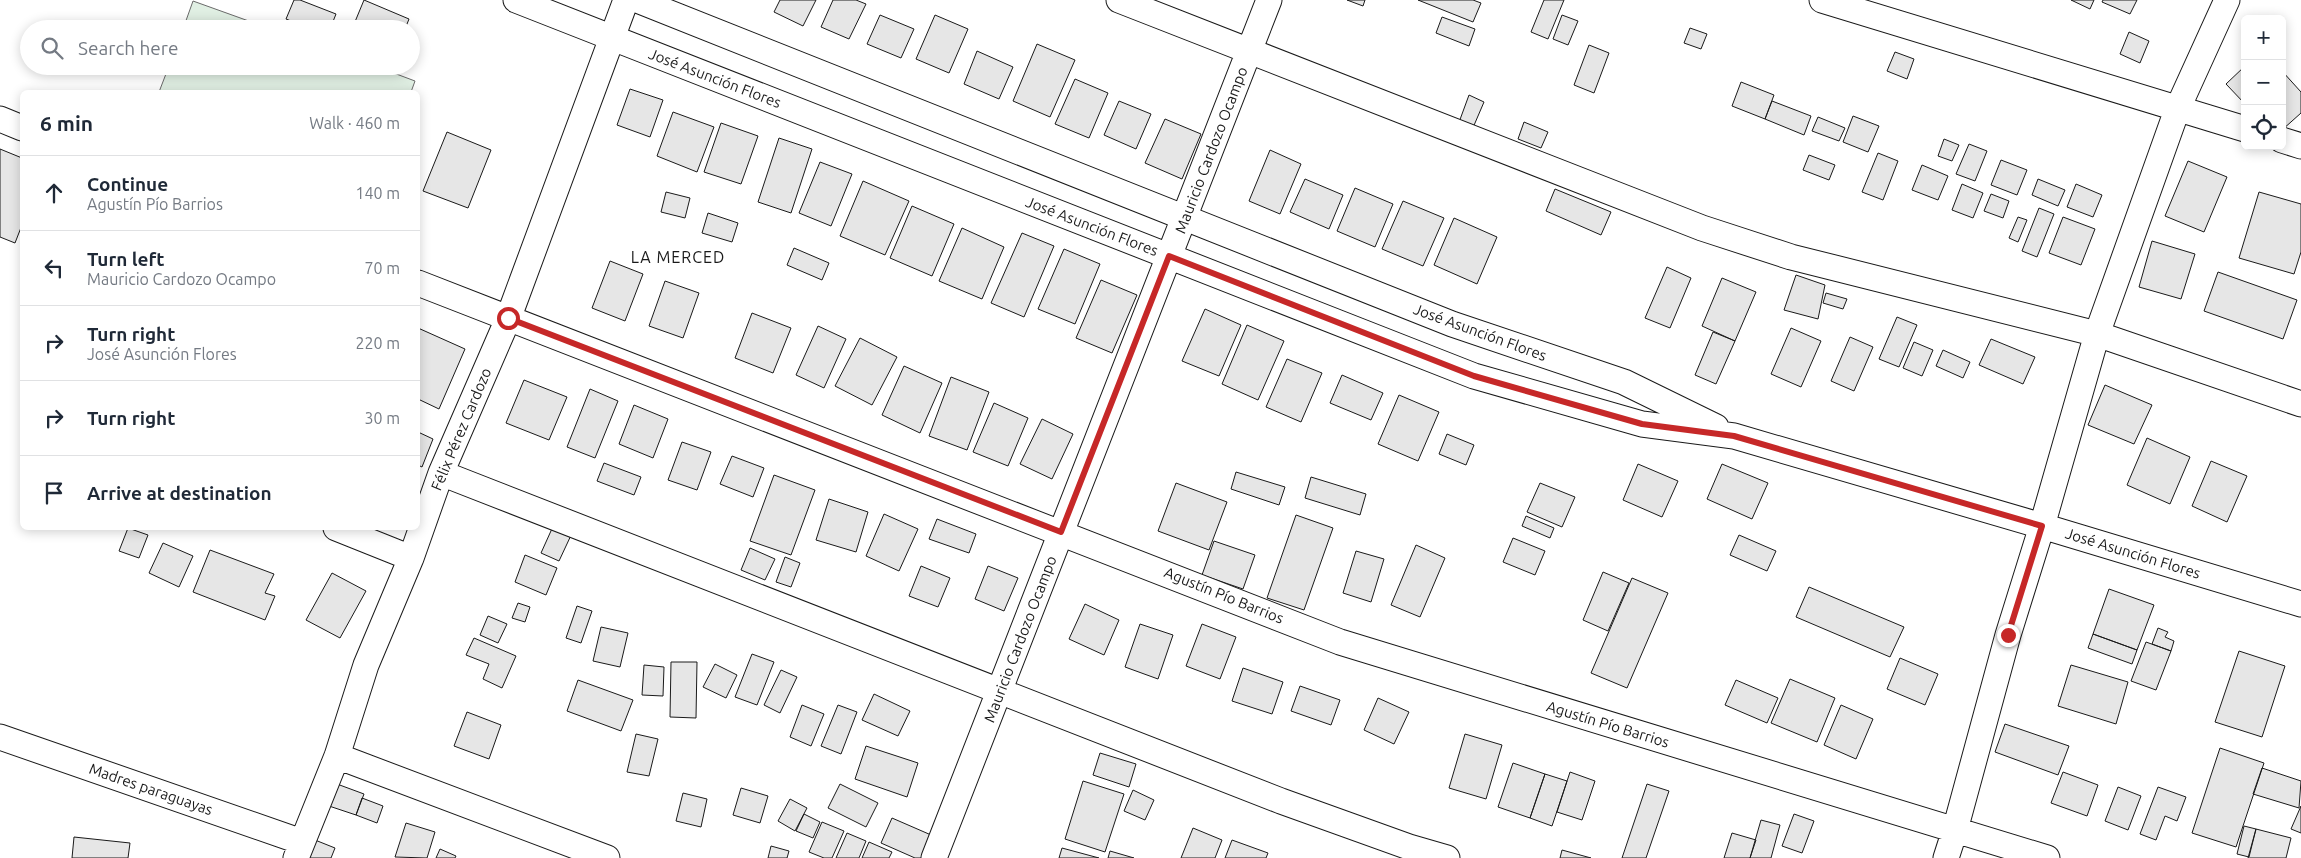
<!DOCTYPE html>
<html lang="en">
<head>
<meta charset="utf-8">
<style>
  body { margin:0; font-family:Ubuntu,sans-serif; background:#f2f2f3; color:#1f2937 }
  .controls { position:absolute; right:15px; top:15px; display:grid; overflow:hidden; border-radius:8px; box-shadow:0 2px 12px #0003 }
  .controls button { width:45px; height:45px; display:grid; place-items:center; padding:0; border:0; border-bottom:1px solid #e0e1e3; background:#fff; color:#1f2937; font:25px sans-serif }
  .stop { position:absolute; width:15px; height:15px; margin:-11px; border:4px solid #c62828; border-radius:50%; background:#fff }
  .stop.end { background:#c62828; border-color:#fff; box-shadow:0 1px 5px #0008 }
  .list { margin:0; padding:0; list-style:none }
  h2 { display:flex; justify-content:space-between; align-items:center; height:65px; margin:0; padding:0 20px; font-size:21px }
  h2 small { font-size:16px; font-weight:400; color:#747a83 }
  .list li { display:grid; grid-template-columns:32px 1fr auto; gap:15px; align-items:center; box-sizing:border-box; height:75px; padding:0 20px; border-top:1px solid #e0e1e3 }
  .list b { display:block; font-size:19px; white-space:nowrap }
  .list p { margin:0; font-size:16px; white-space:nowrap; color:#747a83 }
  .list em { font-size:16px; font-style:normal; color:#747a83 }
  .icon { flex:none; width:28px; height:28px; fill:none; stroke:currentColor; stroke-width:2; stroke-linecap:round; stroke-linejoin:round }
  .map { position:relative; flex:none; width:2301px; height:858px; overflow:hidden }
  .search { position:absolute; background:#fff; box-shadow:0 2px 12px #0003; left:20px; top:20px; width:400px; height:55px; display:flex; align-items:center; gap:12px; box-sizing:border-box; padding:0 18px; border-radius:28px; color:#747a83; font-size:19px }
  .panel { position:absolute; background:#fff; box-shadow:0 2px 12px #0003; left:20px; top:90px; width:400px; height:440px; border-radius:8px }
  .map>svg:first-child { display:block }
  .green { fill:#e0efe3; stroke:#6a6a6a }
  .building { fill:#e6e6e6; stroke:#1a1a1a }
  .lines { fill:none; stroke-linecap:round; stroke-linejoin:round }
  .minor-casing { stroke:#1a1a1a; stroke-width:27 }
  .minor { stroke:#fff; stroke-width:25 }
  .route { stroke:#c62828; stroke-width:6 }
  .labels { text-anchor:middle; dominant-baseline:central; stroke-width:4; stroke-linejoin:round; paint-order:stroke }
  .street-label { font-size:15px; fill:#1a1a1a; stroke:#fff }
  .neighbourhood-label { font-size:16px; letter-spacing:1px; fill:#1a1a1a; stroke:#fff }
</style>
</head>
<body>
<div class="map">
<svg width="2301" height="858" viewBox="0 0 2301 858">
  <rect width="100%" height="100%" fill="#fff"/>
  <path class="green" d="M193,1L271,29H183Z
    M169,66H375L415,81L411,92H159Z"/>
  <path class="building" d="M294,0H300L336,14L330,29H311L286,19Z
    M364,0L409,19L405,29H352Z
    M780,0H816L803,26L774,12Z
    M833,0H856L866,4L849,39L821,27Z
    M1347,0H1365L1363,6Z
    M1418,0H1473L1481,3L1473,22Z
    M1544,0H1564L1548,39L1531,32Z
    M2071,0H2094L2090,9Z
    M2103,0H2137L2130,14L2102,2Z
    M880,15L914,29L901,58L867,44Z
    M935,15L968,29L949,73L916,59Z
    M1562,15L1578,21L1568,45L1553,39Z
    M1442,17L1475,29L1469,46L1436,33Z
    M1690,28L1707,34L1701,49L1684,43Z
    M2129,32L2149,41L2140,63L2120,54Z
    M1037,44L1075,60L1050,117L1013,101Z
    M1589,45L1609,53L1594,93L1574,85Z
    M977,51L1013,67L999,99L964,84Z
    M1895,52L1914,59L1907,79L1887,71Z
    M2245,66V104L2226,84Z
    M2282,71L2301,92V113L2282,130Z
    M1075,79L1108,93L1089,138L1055,124Z
    M1741,82L1774,95L1765,119L1732,106Z
    M630,89L663,100L650,137L617,125Z
    M1469,95L1484,102L1472,130L1458,125Z
    M1119,101L1151,114L1136,149L1104,135Z
    M1772,101L1811,116L1804,135L1765,119Z
    M673,112L714,127L697,172L657,156Z
    M1853,116L1879,126L1868,152L1843,142Z
    M1818,117L1845,128L1839,141L1812,131Z
    M1165,119L1201,134L1182,179L1145,163Z
    M1524,122L1548,132L1541,148L1518,139Z
    M721,123L758,136L741,184L704,172Z
    M447,132L491,150L468,208L423,191Z
    M779,138L812,149L791,213L758,202Z
    M1944,139L1959,145L1952,161L1938,156Z
    M1969,144L1987,151L1975,181L1956,174Z
    M0,149L22,158V225L15,243L0,237Z
    M1270,150L1301,164L1280,214L1249,201Z
    M1878,153L1898,161L1883,200L1862,192Z
    M1809,155L1835,165L1829,180L1803,170Z
    M2001,160L2027,170L2017,195L1991,185Z
    M2188,161L2227,177L2204,232L2165,216Z
    M820,162L852,174L831,226L799,213Z
    M1922,165L1948,176L1938,200L1912,190Z
    M1305,179L1343,195L1329,229L1290,212Z
    M2038,179L2065,190L2058,206L2032,195Z
    M863,181L909,201L885,255L840,236Z
    M1962,184L1983,193L1973,218L1952,210Z
    M2076,184L2102,195L2093,217L2067,207Z
    M1355,188L1393,204L1375,247L1337,231Z
    M1555,189L1611,212L1601,235L1546,211Z
    M666,192L690,198L685,218L661,212Z
    M2259,192L2301,204V252L2294,274L2239,258Z
    M1991,194L2009,201L2003,218L1984,211Z
    M1403,201L1444,218L1423,266L1382,249Z
    M912,206L954,224L932,276L890,258Z
    M2039,208L2054,214L2037,257L2022,251Z
    M708,213L738,223L732,242L702,233Z
    M2018,217L2027,220L2018,242L2009,238Z
    M2063,217L2095,229L2081,265L2049,253Z
    M1454,218L1497,237L1477,284L1434,265Z
    M962,228L1004,247L982,299L939,281Z
    M1022,233L1054,246L1024,317L991,303Z
    M2152,241L2195,254L2181,299L2139,287Z
    M794,248L829,263L822,280L787,265Z
    M1064,249L1100,264L1075,324L1038,309Z
    M610,261L643,274L625,321L592,308Z
    M1667,267L1691,278L1670,328L1645,318Z
    M2218,272L2297,300L2283,339L2204,311Z
    M1796,275L1825,285L1818,319L1784,310Z
    M1722,278L1756,292L1735,341L1702,326Z
    M1101,280L1137,295L1112,353L1076,338Z
    M665,281L699,293L683,338L649,326Z
    M1826,293L1847,299L1843,309L1823,303Z
    M1205,309L1241,325L1219,376L1182,361Z
    M752,313L791,328L773,373L735,358Z
    M1897,317L1917,325L1899,367L1879,359Z
    M1247,325L1284,341L1258,400L1222,384Z
    M818,326L846,339L824,388L796,375Z
    M418,328L465,349L439,409L418,399Z
    M1791,328L1821,341L1801,387L1771,374Z
    M1713,332L1735,341L1716,384L1695,375Z
    M1850,337L1873,347L1854,391L1831,381Z
    M860,338L897,357L872,405L835,386Z
    M1991,339L2035,357L2023,384L1979,365Z
    M1914,342L1933,350L1922,376L1903,368Z
    M1943,350L1970,362L1963,378L1936,366Z
    M1287,359L1322,373L1301,422L1266,407Z
    M904,366L942,383L920,433L882,415Z
    M1342,375L1383,393L1371,420L1330,403Z
    M951,377L989,392L967,450L929,436Z
    M524,380L567,397L549,440L506,423Z
    M2105,385L2152,405L2134,444L2088,425Z
    M590,389L618,401L595,458L567,447Z
    M1399,395L1439,412L1418,461L1378,444Z
    M994,403L1028,418L1008,466L973,452Z
    M634,405L668,419L653,458L619,444Z
    M1042,419L1073,434L1052,479L1020,464Z
    M418,432L433,439L422,467L418,465Z
    M1447,434L1474,445L1466,465L1439,454Z
    M2147,438L2190,457L2170,504L2127,485Z
    M682,442L711,452L697,490L668,480Z
    M732,456L764,468L753,497L720,484Z
    M2211,461L2247,476L2227,522L2192,506Z
    M604,463L641,477L634,495L597,481Z
    M1638,464L1678,481L1662,517L1623,500Z
    M1722,464L1768,483L1752,519L1707,499Z
    M1236,472L1285,487L1279,505L1231,489Z
    M774,475L815,490L791,555L750,541Z
    M1311,477L1366,494L1360,515L1305,498Z
    M1176,483L1227,502L1209,550L1158,531Z
    M1540,483L1575,497L1562,527L1527,512Z
    M829,499L868,512L856,552L816,540Z
    M884,514L918,529L899,571L866,556Z
    M1296,515L1333,528L1304,610L1267,598Z
    M1526,516L1554,528L1550,538L1522,526Z
    M937,519L976,534L969,553L929,539Z
    M555,522L573,531L559,561L541,553Z
    M128,528L148,535L139,558L119,551Z
    M1739,535L1776,551L1767,571L1730,555Z
    M1513,538L1545,551L1535,575L1503,562Z
    M1214,541L1255,555L1243,589L1202,575Z
    M163,543L193,556L179,587L149,573Z
    M1416,545L1445,558L1420,617L1391,605Z
    M750,548L775,559L765,580L741,570Z
    M210,550L274,574L265,593L275,596L265,620L193,592Z
    M1356,551L1384,559L1371,602L1343,593Z
    M525,555L557,568L546,595L515,582Z
    M785,557L800,563L791,587L776,582Z
    M921,566L950,578L938,607L909,596Z
    M988,566L1018,578L1004,611L975,599Z
    M1603,572L1629,583L1608,631L1583,620Z
    M332,573L366,591L340,638L306,620Z
    M1632,578L1668,593L1627,688L1591,673Z
    M1809,587L1904,627L1890,657L1796,617Z
    M2109,589L2154,605L2137,650L2093,634Z
    M518,603L530,607L525,622L512,618Z
    M1085,604L1119,620L1104,655L1069,639Z
    M577,606L592,611L581,643L566,638Z
    M488,616L507,624L498,643L480,635Z
    M1140,624L1173,635L1158,679L1125,667Z
    M1202,624L1236,637L1220,679L1186,666Z
    M601,627L628,633L620,667L593,661Z
    M2158,628L2168,632L2165,637L2174,641L2171,651L2152,644Z
    M2093,634L2137,650L2132,664L2088,648Z
    M474,638L516,656L502,688L483,679L489,664L466,655Z
    M2146,642L2171,651L2156,690L2131,681Z
    M2239,651L2285,666L2262,737L2215,722Z
    M752,654L774,662L757,705L735,697Z
    M1900,658L1938,674L1925,705L1887,689Z
    M671,662H697L696,718L670,717Z
    M715,664L737,675L726,698L703,687Z
    M644,665L664,667L663,696L642,695Z
    M2071,665L2128,682L2116,724L2058,706Z
    M1243,668L1283,682L1272,714L1232,701Z
    M781,670L797,677L780,713L764,705Z
    M1790,679L1835,698L1817,742L1771,723Z
    M578,680L633,700L621,731L567,711Z
    M1736,680L1778,698L1767,723L1725,705Z
    M1300,686L1340,700L1331,725L1291,711Z
    M874,694L910,711L898,736L862,720Z
    M1378,698L1409,712L1394,744L1364,730Z
    M802,705L824,714L811,746L790,737Z
    M838,705L857,712L841,754L821,746Z
    M1841,705L1873,719L1856,759L1824,745Z
    M467,712L501,725L489,759L454,746Z
    M2005,724L2069,746L2058,775L1995,752Z
    M636,734L658,739L649,776L627,772Z
    M1465,734L1502,745L1486,799L1449,788Z
    M866,746L918,763L907,797L855,779Z
    M2220,748L2264,763L2236,847L2192,833Z
    M1100,753L1136,764L1129,787L1093,775Z
    M1513,763L1545,774L1530,818L1498,807Z
    M2262,768L2301,781L2299,808L2253,794Z
    M1570,772L1595,781L1582,820L1557,812Z
    M2063,772L2098,785L2087,816L2051,803Z
    M1545,774L1567,781L1552,826L1530,818Z
    M1083,781L1124,794L1105,852L1065,839Z
    M337,784L364,794L356,815L329,806Z
    M840,784L878,803L866,827L828,808Z
    M1647,784L1669,791L1646,858H1622Z
    M2118,787L2141,796L2128,830L2105,821Z
    M2158,787L2186,797L2177,821L2165,816L2156,840L2140,834Z
    M741,788L768,796L760,823L733,815Z
    M1133,790L1154,800L1145,820L1124,811Z
    M683,793L707,799L701,827L676,821Z
    M362,798L383,806L377,823L356,815Z
    M790,799L807,808L795,831L778,821Z
    M2301,806V833L2291,829Z
    M804,814L820,822L813,838L796,831Z
    M1794,814L1814,821L1802,853L1782,846Z
    M892,818L938,838L929,858H915L881,843Z
    M1761,820L1780,825L1771,858H1750Z
    M822,822L844,831L832,858H824L809,852Z
    M406,823L435,832L427,858L395,857Z
    M2244,826L2256,829L2249,857L2237,854Z
    M1193,828L1222,840L1215,858H1181Z
    M2256,829L2291,838L2286,858H2248Z
    M847,833L866,841L859,858H836Z
    M1732,833L1756,840L1750,858H1724Z
    M74,837L130,843L128,858H72Z
    M310,838L335,848L331,858H303Z
    M1232,840L1268,853L1266,858H1225Z
    M869,842L892,852L889,858H862Z
    M771,846L789,851L787,858H768Z
    M1062,848L1099,858H1059Z
    M440,849L456,856L455,858H436Z
    M1562,850L1591,858H1560Z
    M1110,851L1134,858H1108Z"/>
  <g class="lines">
    <defs>
      <path id="minor" d="M516,0L1474,376L1642,424L1734,436L2042,526L2301,604
        M637,0L1452,324L1624,382L1716,427
        M1119,0L1702,228L1791,257L2097,334L2301,404
        M1822,0L2245,129
        M0,119L22,128
        M2282,140L2301,146
        M418,283L1340,642L2047,858
        M441,473L1281,801L1409,847L1447,858
        M336,528L411,558
        M0,737L302,842
        M337,756L607,858
        M296,858L337,756L366,665L411,558L441,473L508,319L626,0
        M934,858L1269,0
        M1946,858L1955,830L2008,635L2042,526L2097,334L2177,110L2227,0"/>
    </defs>
    <use href="#minor" class="minor-casing"/>
    <use href="#minor" class="minor"/>
  </g>
  <g class="lines">
    <path class="route" d="M508,318L1061,532L1169,256L1474,376L1642,424L1734,436L2042,526L2008,635"/>
  </g>
  <g class="labels">
    <g class="street-label">
      <text transform="translate(715 78) rotate(21)">José Asunción Flores</text>
      <text transform="translate(1211 150) rotate(-69)">Mauricio Cardozo Ocampo</text>
      <text transform="translate(1092 226) rotate(21)">José Asunción Flores</text>
      <text transform="translate(1480 332) rotate(20)">José Asunción Flores</text>
      <text transform="translate(461 429) rotate(-67)">Félix Pérez Cardozo</text>
      <text transform="translate(2133 553) rotate(17)">José Asunción Flores</text>
      <text transform="translate(1224 595) rotate(22)">Agustín Pío Barrios</text>
      <text transform="translate(1020 639) rotate(-69)">Mauricio Cardozo Ocampo</text>
      <text transform="translate(1608 724) rotate(17)">Agustín Pío Barrios</text>
      <text transform="translate(151 789) rotate(19)">Madres paraguayas</text>
    </g>
    <g class="neighbourhood-label">
      <text x="678" y="257">LA MERCED</text>
    </g>
  </g>
</svg>
<div class="controls">
<button>+</button>
<button>−</button>
<button><svg class="icon" aria-label="locate" viewBox="0 0 24 24"><circle cx="12" cy="12" r="6"/><path d="M12 2v4M12 18v4M2 12h4M18 12h4"/></svg></button>
</div>
<div class="stop" style="left:508px;top:318px"></div>
<div class="stop end" style="left:2008px;top:635px"></div>
<div class="search"><svg class="icon" aria-label="search" viewBox="0 0 24 24"><circle cx="10" cy="10" r="6"/><path d="M15 15l6 6"/></svg>Search here</div>
<section class="panel">
<h2>6 min<small>Walk · 460 m</small></h2>
<ul class="list">
<li><svg class="icon" aria-label="ahead" viewBox="0 0 24 24"><path d="M12 20V5M6 11l6-6 6 6"/></svg><div><b>Continue</b><p>Agustín Pío Barrios</p></div><em>140 m</em></li>
<li><svg class="icon" aria-label="left" viewBox="0 0 24 24"><path d="M17 20v-9H6M10 6l-5 5 5 5"/></svg><div><b>Turn left</b><p>Mauricio Cardozo Ocampo</p></div><em>70 m</em></li>
<li><svg class="icon" aria-label="right" viewBox="0 0 24 24"><path d="M7 20v-9h11M14 6l5 5-5 5"/></svg><div><b>Turn right</b><p>José Asunción Flores</p></div><em>220 m</em></li>
<li><svg class="icon" aria-label="right" viewBox="0 0 24 24"><path d="M7 20v-9h11M14 6l5 5-5 5"/></svg><div><b>Turn right</b></div><em>30 m</em></li>
<li><svg class="icon" aria-label="arrive" viewBox="0 0 24 24"><path d="M6 21V4h12l-3 4 3 4H6"/></svg><div><b>Arrive at destination</b></div></li>
</ul>
</section>
</div>
</body>
</html>
